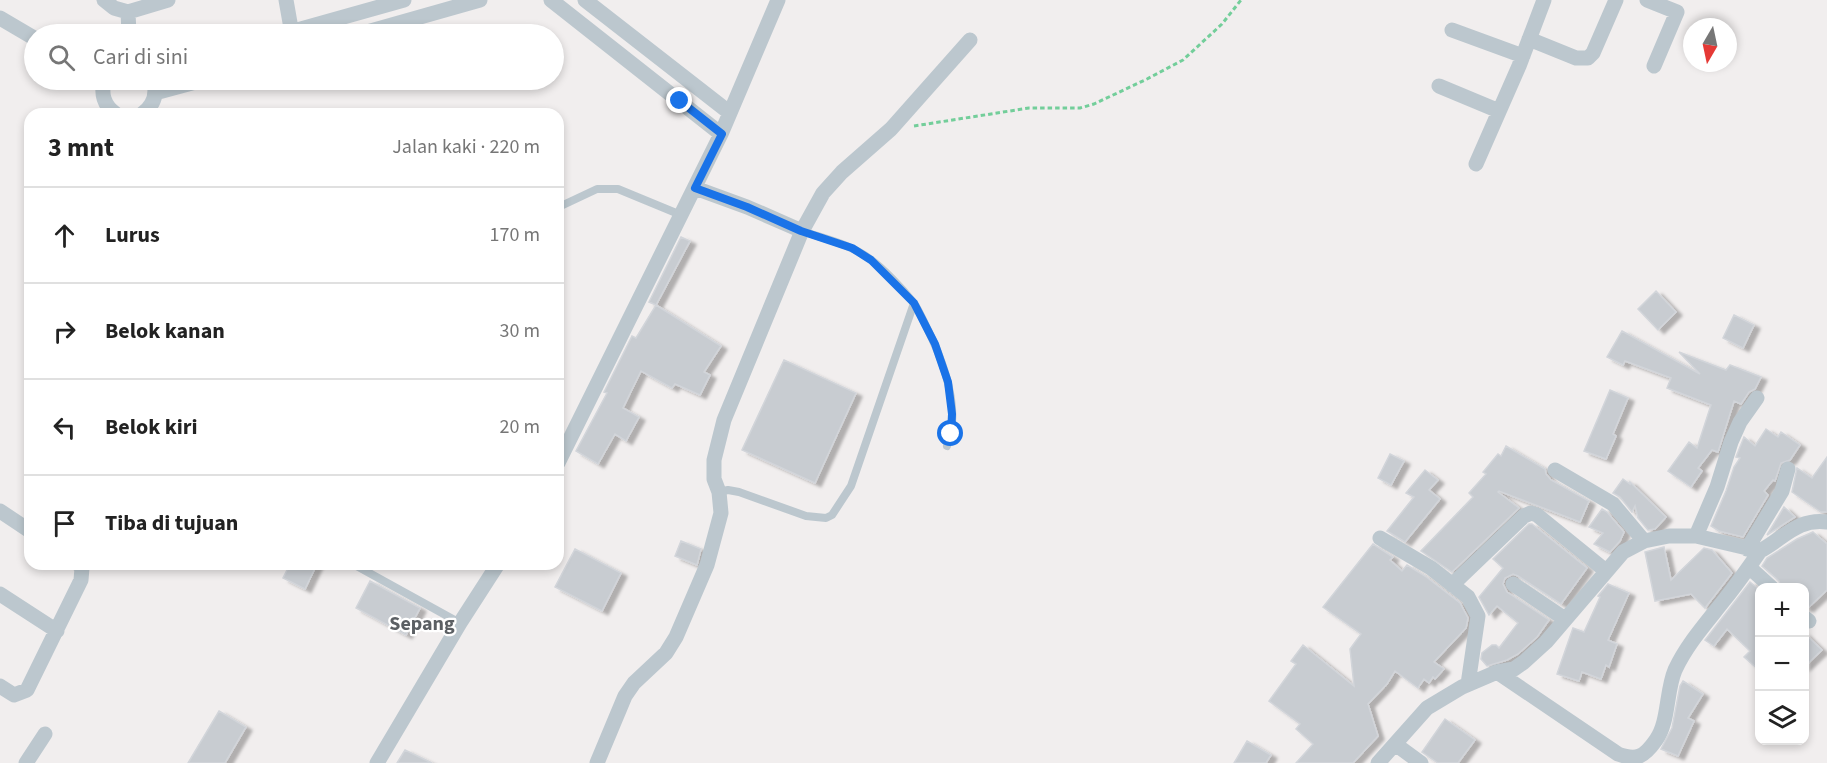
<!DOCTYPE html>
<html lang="id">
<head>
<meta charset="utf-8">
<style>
  body { margin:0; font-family:"Source Sans 3",sans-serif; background:#f2f2f2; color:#222 }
  .controls { position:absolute; right:18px; bottom:18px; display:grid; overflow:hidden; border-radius:12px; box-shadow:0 3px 9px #0003 }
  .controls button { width:54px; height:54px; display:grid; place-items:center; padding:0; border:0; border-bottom:2px solid #e0e0e0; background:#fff; color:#222; font:30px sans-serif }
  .compass { position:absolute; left:1683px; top:18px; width:54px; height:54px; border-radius:50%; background:#fff; box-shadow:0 3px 9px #0003; rotate:189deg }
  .stop { position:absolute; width:18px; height:18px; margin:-14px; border:4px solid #1a73e8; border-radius:50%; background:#fff }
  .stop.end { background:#1a73e8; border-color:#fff; box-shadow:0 2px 6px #0008 }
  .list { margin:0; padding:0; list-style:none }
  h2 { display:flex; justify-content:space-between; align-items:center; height:78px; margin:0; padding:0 24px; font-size:26px }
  h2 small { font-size:20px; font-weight:400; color:#767676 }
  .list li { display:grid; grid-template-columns:39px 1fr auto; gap:18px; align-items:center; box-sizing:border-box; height:96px; padding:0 24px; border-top:2px solid #e0e0e0 }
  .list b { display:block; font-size:22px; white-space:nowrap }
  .list em { font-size:20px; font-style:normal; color:#767676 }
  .icon { flex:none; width:33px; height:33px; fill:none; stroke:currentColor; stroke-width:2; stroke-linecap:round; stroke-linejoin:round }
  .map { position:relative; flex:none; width:1827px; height:763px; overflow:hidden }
  .search { position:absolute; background:#fff; box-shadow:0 3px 9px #0003; left:24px; top:24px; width:540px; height:66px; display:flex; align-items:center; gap:15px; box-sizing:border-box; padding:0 21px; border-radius:33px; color:#767676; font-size:22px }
  .panel { position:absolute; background:#fff; box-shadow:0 3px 9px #0003; left:24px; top:108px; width:540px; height:462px; border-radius:18px }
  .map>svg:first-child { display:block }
  .building { fill:#c8ccd1; stroke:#d2d5da; stroke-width:1.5; filter:url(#shadow) }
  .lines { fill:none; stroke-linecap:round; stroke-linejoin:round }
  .path { stroke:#73ce9a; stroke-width:3; stroke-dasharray:4.5 3; stroke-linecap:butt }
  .lane { stroke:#bcc7ce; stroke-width:8 }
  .street { stroke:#bcc7ce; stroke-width:15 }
  .route { stroke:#1a73e8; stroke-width:8 }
  .labels { text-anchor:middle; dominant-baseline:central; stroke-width:4.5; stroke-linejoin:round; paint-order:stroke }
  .quarter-label { font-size:20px; font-weight:bold; fill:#5b5f63; stroke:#fff }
</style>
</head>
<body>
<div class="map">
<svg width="1827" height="763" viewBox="0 0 1827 763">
  <defs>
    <filter id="shadow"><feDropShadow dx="6" dy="3.5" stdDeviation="1.5" flood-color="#0004"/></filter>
  </defs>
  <rect width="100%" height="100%" fill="#f1eeee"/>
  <path class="building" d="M681,237L690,241L656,305L649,302Z
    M1656,291L1676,312L1658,330L1638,309Z
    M656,305L721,346L704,372L710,375L700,395L675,384L672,388L641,371L623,408L639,417L626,441L615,434L598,464L576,451L607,393L604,392L632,336L636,338Z
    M1734,315L1754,325L1743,348L1723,338Z
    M1622,331L1700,374L1679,352L1726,370L1730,365L1761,377L1755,389L1749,392L1741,404L1734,401L1718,452L1712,450L1698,468L1702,471L1691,487L1668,471L1689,442L1697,448L1711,405L1667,388L1671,378L1625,361L1623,365L1607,357Z
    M784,360L856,393L815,483L742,450Z
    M1610,390L1628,398L1613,434L1616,436L1606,459L1584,451Z
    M1766,429L1778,437L1781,432L1800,445L1790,460L1781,463L1775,481L1773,480L1764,491L1768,495L1743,537L1719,531L1711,526L1726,491L1734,467L1740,458L1736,457L1744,437L1755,446Z
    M1506,446L1545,469L1546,474L1551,480L1589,501L1580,522L1499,491L1498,492L1519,508L1452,572L1421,551L1473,497L1469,493L1486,474L1483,472L1498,454L1501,456Z
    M1390,454L1404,461L1391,485L1378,478Z
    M1827,457V512H1821L1792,492L1797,468L1812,478Z
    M1425,470L1438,480L1429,490L1440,499L1405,542L1387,531L1414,497L1406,493Z
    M1623,479L1630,484V482L1666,517L1655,529L1648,530L1638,518L1635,506L1632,512L1620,497L1613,493Z
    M1784,507L1795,517L1767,535Z
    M1602,509L1607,512L1624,532L1620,541L1610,552L1594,544L1603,533L1589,527Z
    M1529,524H1532L1587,568L1561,604L1518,576L1513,574L1505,578L1503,584L1507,592L1549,620L1537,637L1518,654L1507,660L1487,666L1481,659L1482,653L1492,645H1496L1499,648L1518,623L1497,606L1489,615L1479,597L1503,568L1493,559Z
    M1813,532L1827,544V590L1808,608L1804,607V588H1781L1779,581L1762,566L1767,558L1797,539Z
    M681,541L701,549L697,565L675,556Z
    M1373,544L1393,557L1390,560L1402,571L1407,565L1425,576L1460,603L1468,618L1466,628L1434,662L1444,669L1435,679L1433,677L1429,683L1424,679L1418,688L1395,671L1387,684L1368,704L1378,736L1353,763H1296L1313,744L1296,729L1300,724L1269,701L1296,664L1291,661L1303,645L1354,686L1350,649L1361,634L1323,607Z
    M1664,547L1671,580L1704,548L1712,550L1732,573L1705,608L1691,594L1655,601L1645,552Z
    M575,549L621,573L602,611L555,587Z
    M290,564H317L305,589L283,578Z
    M370,581L420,608L406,635L356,608Z
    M1750,582L1760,590V671L1744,657L1750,651L1727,629L1714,646L1705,640Z
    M1608,584L1629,593L1608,640L1617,644L1609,667L1606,665L1601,679L1582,672L1579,681L1557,674L1573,628L1584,632L1600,597L1598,596Z
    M1804,633L1822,650L1804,667Z
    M1683,681L1703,694L1688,718L1694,721L1678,756L1661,749L1672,728L1680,686Z
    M219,711L246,727L225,763H188Z
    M1445,719L1475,740L1458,763H1438L1422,752Z
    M1247,741L1271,755L1266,763H1234Z
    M405,750L432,763H397Z"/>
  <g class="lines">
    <path class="path" d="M914,126L1029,108H1080L1094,104L1147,79L1183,60L1222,24L1241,0"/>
    <path class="lane" d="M563,205L597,189H618L681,215
      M802,231C825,239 850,244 870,259C884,269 902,288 913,302C918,308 922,318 926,326C943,360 962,408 947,446
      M719,492L728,490L739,492L806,516L826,518L832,515L851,486L914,303
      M353,564L460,623"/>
    <path class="street" d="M104,0L114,8L128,12L168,0
      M286,0L292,34
      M551,0L721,134
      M585,0L730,113
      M1647,0L1677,12L1654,66
      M128,12L129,34
      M0,18L34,38
      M1452,30L1523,56
      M283,34L404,0
      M360,34L480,0
      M1529,39L1576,58H1588L1593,53L1616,0
      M105,80C100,93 104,106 116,114
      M1439,86L1499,111
      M155,93L203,80
      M142,114C154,105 158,94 153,80
      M1476,164L1519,66L1544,0
      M695,188L747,207L802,231
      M558,463L721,134L778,0
      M1555,470L1613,504L1644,541
      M0,511L30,531
      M1696,536L1717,487L1731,442L1740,422L1757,398
      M1380,538L1431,568L1468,597L1478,616L1468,684
      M1747,549L1782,491L1788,469
      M1749,567L1772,588
      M1513,584L1565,619
      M1452,585L1524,516L1531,513L1537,515L1606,571
      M0,594L57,631
      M1804,617L1809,621
      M1497,672L1618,754C1637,761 1644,757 1656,740C1669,722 1666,691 1675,670C1687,644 1707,622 1725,599C1737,584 1749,567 1760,551
      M0,686L14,695L27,690L81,580L82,568L78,564
      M1395,744L1421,763
      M26,763L45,734
      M377,763L460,623L498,564
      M597,763L625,696L634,683L666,653L676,637L707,565L721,513L719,492L714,479V460L724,420L802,231L823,193L842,172L891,129L970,40
      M1378,763L1427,708L1462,687L1497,672L1514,669L1524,662L1546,642L1623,552L1644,541L1669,536H1696L1760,551C1784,538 1798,518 1827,522"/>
  </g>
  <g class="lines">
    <path class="route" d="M680,101L722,134L695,188L747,207L801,231L852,248L871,260L914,303L935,344L948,382L952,414L951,434"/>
  </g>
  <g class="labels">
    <g class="quarter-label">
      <text x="422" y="624">Sepang</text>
    </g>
  </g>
</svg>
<div class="controls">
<button>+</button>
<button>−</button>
<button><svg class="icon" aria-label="layers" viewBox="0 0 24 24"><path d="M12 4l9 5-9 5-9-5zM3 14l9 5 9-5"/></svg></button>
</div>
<svg class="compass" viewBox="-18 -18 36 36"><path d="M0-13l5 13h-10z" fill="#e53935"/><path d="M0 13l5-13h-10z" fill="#767676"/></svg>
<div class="stop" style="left:951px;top:434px"></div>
<div class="stop end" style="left:680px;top:101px"></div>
<div class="search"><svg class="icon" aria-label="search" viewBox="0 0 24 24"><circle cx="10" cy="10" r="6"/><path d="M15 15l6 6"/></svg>Cari di sini</div>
<section class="panel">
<h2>3 mnt<small>Jalan kaki · 220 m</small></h2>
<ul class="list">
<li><svg class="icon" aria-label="ahead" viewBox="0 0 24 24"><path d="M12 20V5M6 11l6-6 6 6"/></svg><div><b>Lurus</b></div><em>170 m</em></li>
<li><svg class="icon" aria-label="right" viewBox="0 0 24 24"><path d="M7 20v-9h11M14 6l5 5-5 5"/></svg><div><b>Belok kanan</b></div><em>30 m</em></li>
<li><svg class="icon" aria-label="left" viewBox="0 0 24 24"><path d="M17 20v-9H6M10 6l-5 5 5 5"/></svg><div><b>Belok kiri</b></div><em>20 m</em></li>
<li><svg class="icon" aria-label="arrive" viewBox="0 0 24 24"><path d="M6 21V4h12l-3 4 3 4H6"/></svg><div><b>Tiba di tujuan</b></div></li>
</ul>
</section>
</div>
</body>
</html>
